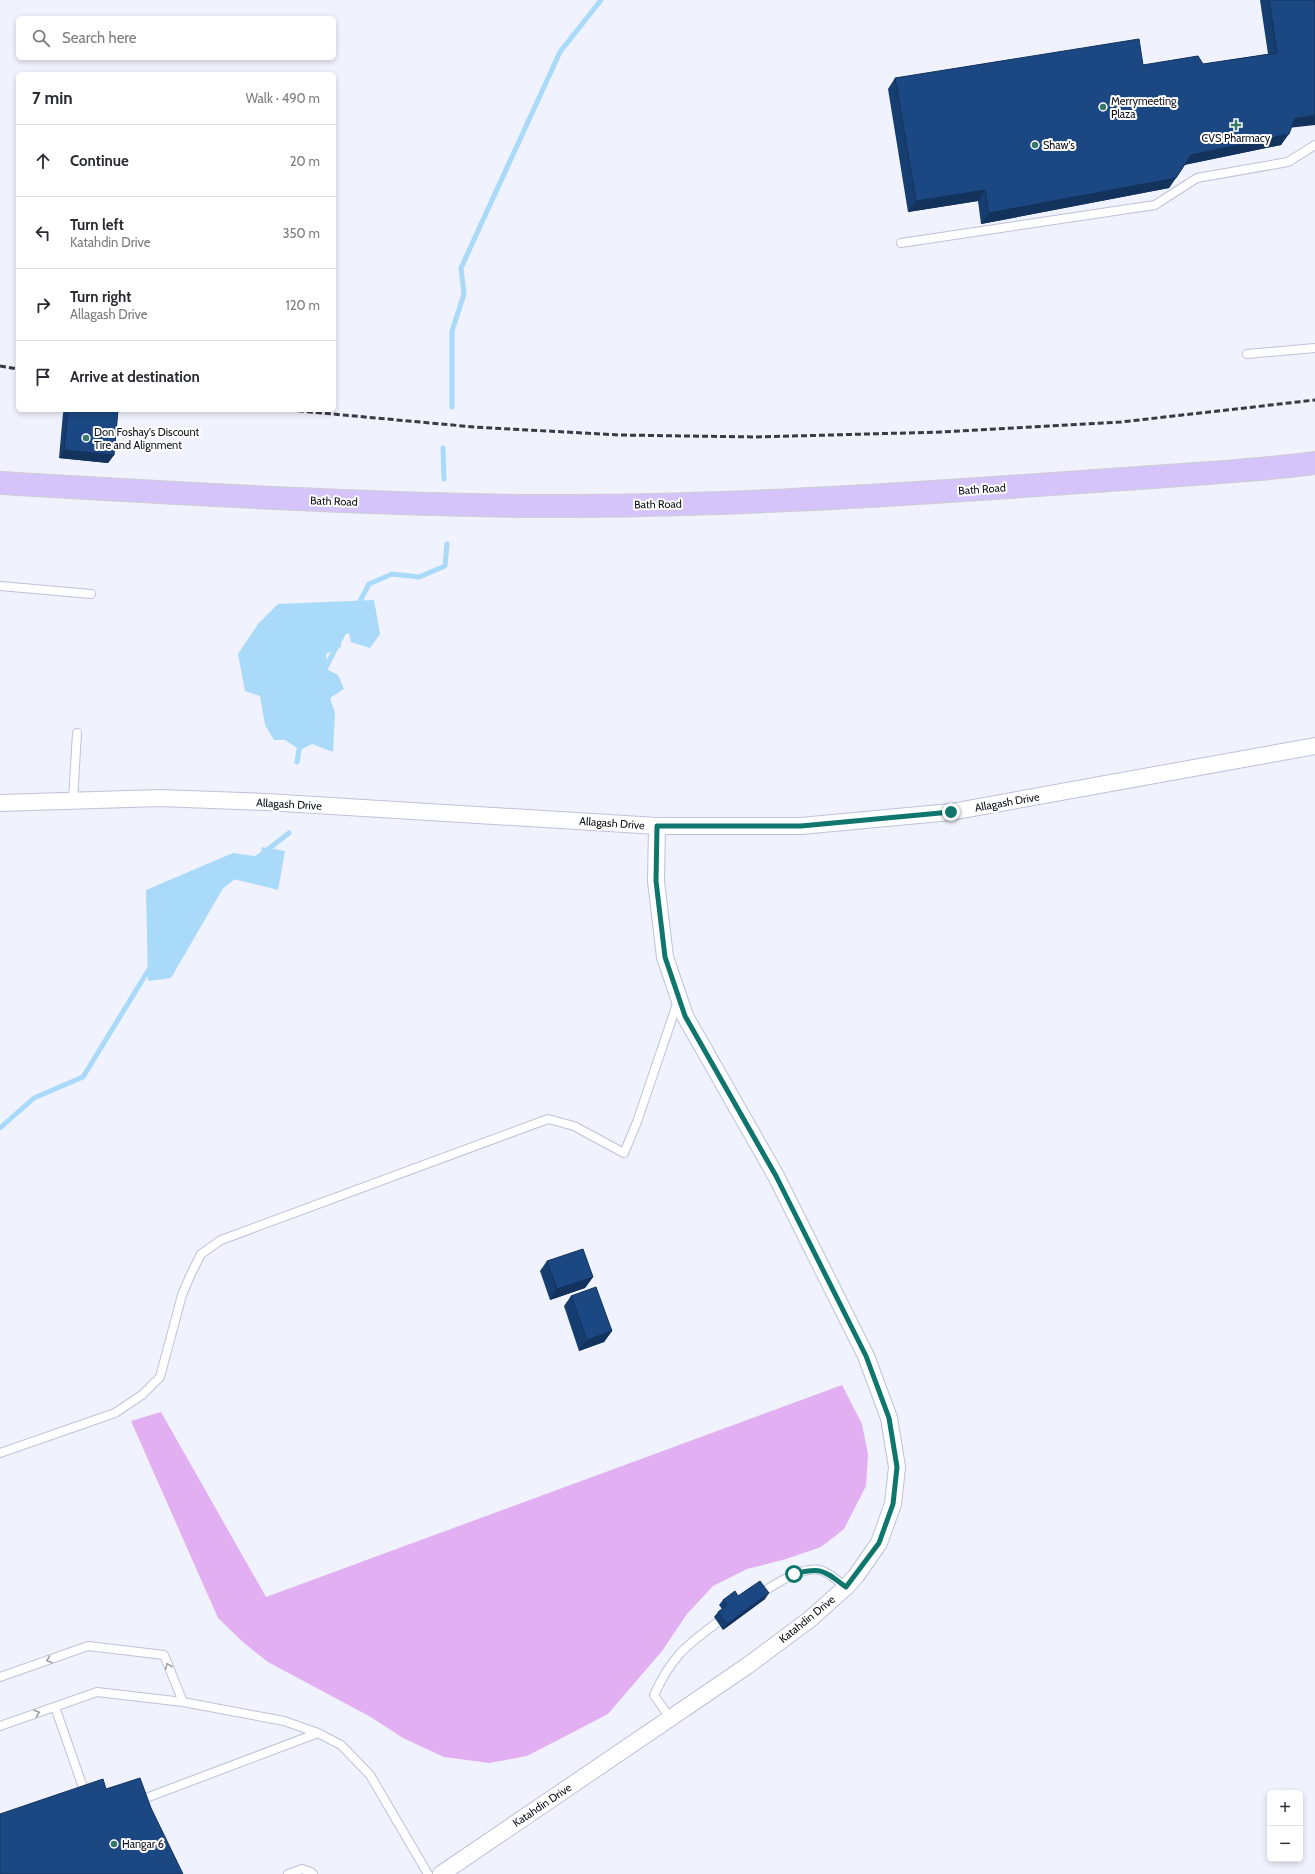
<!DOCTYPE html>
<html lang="en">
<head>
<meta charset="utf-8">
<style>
  body { margin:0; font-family:Cabin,sans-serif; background:#f7f7f7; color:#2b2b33 }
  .controls { position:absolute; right:12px; bottom:12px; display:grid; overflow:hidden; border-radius:6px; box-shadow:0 2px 6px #0003 }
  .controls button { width:36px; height:36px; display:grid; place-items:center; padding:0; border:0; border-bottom:1px solid #e1e1e2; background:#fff; color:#2b2b33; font:20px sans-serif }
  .stop { position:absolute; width:12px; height:12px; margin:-9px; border:3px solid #0f766e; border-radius:50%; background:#fff }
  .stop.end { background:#0f766e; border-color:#fff; box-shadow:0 1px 4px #0008 }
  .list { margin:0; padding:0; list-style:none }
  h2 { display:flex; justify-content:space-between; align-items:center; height:52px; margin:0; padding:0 16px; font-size:17px }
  h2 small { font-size:13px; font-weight:400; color:#7c7c81 }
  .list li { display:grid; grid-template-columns:26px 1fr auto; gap:12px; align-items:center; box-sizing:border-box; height:72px; padding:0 16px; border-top:1px solid #e1e1e2 }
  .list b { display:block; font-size:15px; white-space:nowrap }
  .list p { margin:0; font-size:13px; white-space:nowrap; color:#7c7c81 }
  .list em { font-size:13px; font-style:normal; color:#7c7c81 }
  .icon { flex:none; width:22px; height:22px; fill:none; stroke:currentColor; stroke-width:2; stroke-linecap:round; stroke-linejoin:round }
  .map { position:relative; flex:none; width:1315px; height:1874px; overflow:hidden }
  .search { position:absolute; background:#fff; box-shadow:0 2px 6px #0003; left:16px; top:16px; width:320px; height:44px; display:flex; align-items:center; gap:10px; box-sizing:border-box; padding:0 14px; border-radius:6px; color:#7c7c81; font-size:15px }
  .panel { position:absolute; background:#fff; box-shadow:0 2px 6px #0003; left:16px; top:72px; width:320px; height:340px; border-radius:6px }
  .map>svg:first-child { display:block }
  .green { fill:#e1aff2 }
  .water { fill:#a9daf9 }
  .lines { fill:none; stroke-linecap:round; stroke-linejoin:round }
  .stream { stroke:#a9daf9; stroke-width:5 }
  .service-casing { stroke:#bdc2db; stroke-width:10 }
  .minor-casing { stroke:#bdc2db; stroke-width:18 }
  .primary-casing { stroke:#cfcfd1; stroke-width:24 }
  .service { stroke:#fff; stroke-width:8 }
  .minor { stroke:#fff; stroke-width:16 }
  .primary { stroke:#d4c4fa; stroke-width:22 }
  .rail { stroke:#393b43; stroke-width:3; stroke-dasharray:6 3; stroke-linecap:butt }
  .wall { fill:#173e71 }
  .shaded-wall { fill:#13325c }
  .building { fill:#1b4883; stroke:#13325c }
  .oneway { stroke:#9fa0a3 }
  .route { stroke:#0f766e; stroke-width:5 }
  .poi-dot { fill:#377869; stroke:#fff; stroke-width:1.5 }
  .labels { text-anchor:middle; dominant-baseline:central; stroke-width:4; stroke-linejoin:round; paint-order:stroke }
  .poi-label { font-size:11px; fill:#0f1119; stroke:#fff; text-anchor:start }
  .street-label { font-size:11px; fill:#0f1119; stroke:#fff }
</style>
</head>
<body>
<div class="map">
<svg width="1315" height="1874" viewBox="0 0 1315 1874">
  <rect width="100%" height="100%" fill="#f0f2fd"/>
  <path class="green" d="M842,1385L862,1424L868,1454L866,1486L844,1529L821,1547L786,1559L747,1569L713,1586L687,1614L662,1651L608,1714L527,1756L489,1763L444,1757L403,1738L369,1716L268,1662L244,1643L218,1618L131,1421L161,1412L266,1597Z"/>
  <path class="water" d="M374,600L380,634L370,648L351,642L349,633L341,636V647L326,654L328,670L338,675L344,689L330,698L335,713L333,752L312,744L300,750L285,740H274L265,725L260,696L245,691L238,654L258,624L278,604Z
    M262,847L285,851L278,890L229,878L171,978L148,981L146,890L233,853L261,857Z"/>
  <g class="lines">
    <path class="stream" d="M452,407V331L464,294L461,268L560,52L601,0
      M443,448L444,479
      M358,605L369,584L392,574L419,577L445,566L447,544
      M325,669L345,630
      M297,762L300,744
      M253,861L289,833
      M222,886L236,875
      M0,1128L34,1098L83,1077L151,966"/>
    <defs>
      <path id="service" d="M901,243L1155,205L1197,178L1288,162L1315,145
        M1247,354L1315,348
        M0,586L91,594
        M73,800L77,733
        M0,1453L115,1413L142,1395L160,1377L182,1295L190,1276L201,1254L221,1240L548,1119L574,1126L624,1153L637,1122L678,1001
        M761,1593C776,1584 807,1562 825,1572C833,1576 839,1582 846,1587
        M0,1677L88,1646L164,1655L183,1702
        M55,1707L85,1793
        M670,1718L654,1695C671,1658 685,1646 718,1622
        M0,1726L97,1692L183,1702L284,1721L318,1733L341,1745L370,1775L428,1874
        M138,1801L318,1733
        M288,1874L302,1869L311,1872L313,1874"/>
      <path id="minor" d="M0,803L160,798L266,802L657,826H801L951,812L1315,746
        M441,1874L747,1666L809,1620L846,1587L856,1576L879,1543L893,1504L897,1467L889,1418L866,1356L776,1176L685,1016L665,957L656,881L657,826"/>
      <path id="primary" d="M0,483C176,493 352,504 529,506C699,507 868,497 1038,485C1095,481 1152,477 1210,473C1245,470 1280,468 1315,463"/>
    </defs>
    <use href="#service" class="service-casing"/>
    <use href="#minor" class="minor-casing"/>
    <use href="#primary" class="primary-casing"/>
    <use href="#service" class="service"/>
    <use href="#minor" class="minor"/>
    <use href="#primary" class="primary"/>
    <path class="rail" d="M0,366L18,369
      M289,410L474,427L620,435L756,437L942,432L1121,422L1315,400"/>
  </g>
  <path class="wall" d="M1260,0H1315L1291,128L1281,145L1184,165L1169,188L981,224L978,201L908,212L888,89L895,78L1143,65L1203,64L1268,54Z
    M65,410H118L114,455L108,463L59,458L63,413Z
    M547,1261L593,1277L585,1288L550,1300L540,1271Z
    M571,1296L612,1331L604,1342L579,1351L564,1306Z
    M738,1596L765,1599L723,1630L714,1617L718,1612L722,1609L719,1605L723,1600Z"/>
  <path class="shaded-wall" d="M1315,115V125L1288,128L1295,118Z
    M1289,134L1281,145L1184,165L1191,155Z
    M1176,178L1169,188L981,224L989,213Z
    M985,190L978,201L908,212L916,201Z
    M64,450L114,455L108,463L59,458Z
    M593,1277L585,1288L550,1300L557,1289Z
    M612,1331L604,1342L579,1351L587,1340Z
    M769,1593L765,1599L723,1630L727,1624Z"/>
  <path class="building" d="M1269,0H1315V115L1295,118L1289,134L1191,155L1176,178L989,213L985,190L916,201L895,78L1139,39L1143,65L1198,56L1203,64L1277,53Z
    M68,410H118L114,455L64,450Z
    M583,1249L593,1277L557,1289L547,1261Z
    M596,1287L612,1331L587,1340L571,1296Z
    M760,1581L769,1593L727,1624L718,1612L727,1605L723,1600L735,1591L738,1596Z
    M140,1778L151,1808L183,1874H0V1814L103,1779L106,1789Z"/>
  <defs><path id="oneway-chevron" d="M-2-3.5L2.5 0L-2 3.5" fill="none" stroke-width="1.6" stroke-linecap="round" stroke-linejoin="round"/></defs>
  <g class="oneway">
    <use href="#oneway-chevron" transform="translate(49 1660) rotate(160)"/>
    <use href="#oneway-chevron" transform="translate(168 1666) rotate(-112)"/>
    <use href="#oneway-chevron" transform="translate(37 1713) rotate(-19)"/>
  </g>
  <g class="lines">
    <path class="route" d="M794,1574C822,1567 823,1570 846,1587L879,1543L893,1504L897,1467L889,1418L866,1356L776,1176L685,1016L665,957L656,881L657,826H801L951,812"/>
  </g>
  <g class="poi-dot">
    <circle cx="1103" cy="107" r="4"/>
    <path d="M1234 119h4v4h4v4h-4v4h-4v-4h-4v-4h4z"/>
    <circle cx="1035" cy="145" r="4"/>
    <circle cx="86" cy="438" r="4"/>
    <circle cx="114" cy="1844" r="4"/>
  </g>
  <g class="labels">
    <g class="poi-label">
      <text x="1111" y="101">Merrymeeting<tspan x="1111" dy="13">Plaza</tspan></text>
      <text x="1236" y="138" text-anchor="middle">CVS Pharmacy</text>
      <text x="1043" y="145">Shaw's</text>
      <text x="94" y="432">Don Foshay's Discount<tspan x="94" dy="13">Tire and Alignment</tspan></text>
      <text x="122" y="1844">Hangar 6</text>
    </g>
    <g class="street-label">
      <text transform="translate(982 489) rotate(-4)">Bath Road</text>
      <text transform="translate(334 501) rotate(2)">Bath Road</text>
      <text transform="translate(658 504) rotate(-1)">Bath Road</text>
      <text transform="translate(1007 802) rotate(-10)">Allagash Drive</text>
      <text transform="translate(289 804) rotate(3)">Allagash Drive</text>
      <text transform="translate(612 823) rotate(4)">Allagash Drive</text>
      <text transform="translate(807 1619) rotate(-39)">Katahdin Drive</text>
      <text transform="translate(542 1805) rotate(-34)">Katahdin Drive</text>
    </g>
  </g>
</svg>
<div class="controls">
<button>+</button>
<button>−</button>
</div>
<div class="stop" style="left:794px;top:1574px"></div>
<div class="stop end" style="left:951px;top:812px"></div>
<div class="search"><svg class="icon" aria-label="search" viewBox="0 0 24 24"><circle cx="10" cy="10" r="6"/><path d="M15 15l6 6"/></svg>Search here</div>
<section class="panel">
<h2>7 min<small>Walk · 490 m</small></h2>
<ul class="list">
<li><svg class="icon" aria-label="ahead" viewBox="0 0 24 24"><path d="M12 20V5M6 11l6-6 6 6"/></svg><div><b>Continue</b></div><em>20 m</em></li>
<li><svg class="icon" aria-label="left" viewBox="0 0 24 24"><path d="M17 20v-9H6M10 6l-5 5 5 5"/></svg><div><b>Turn left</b><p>Katahdin Drive</p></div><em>350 m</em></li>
<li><svg class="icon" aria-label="right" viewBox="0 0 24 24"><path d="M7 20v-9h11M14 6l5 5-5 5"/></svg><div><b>Turn right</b><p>Allagash Drive</p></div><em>120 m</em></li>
<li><svg class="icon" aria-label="arrive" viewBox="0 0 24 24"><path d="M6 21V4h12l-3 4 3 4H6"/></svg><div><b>Arrive at destination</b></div></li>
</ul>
</section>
</div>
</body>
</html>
